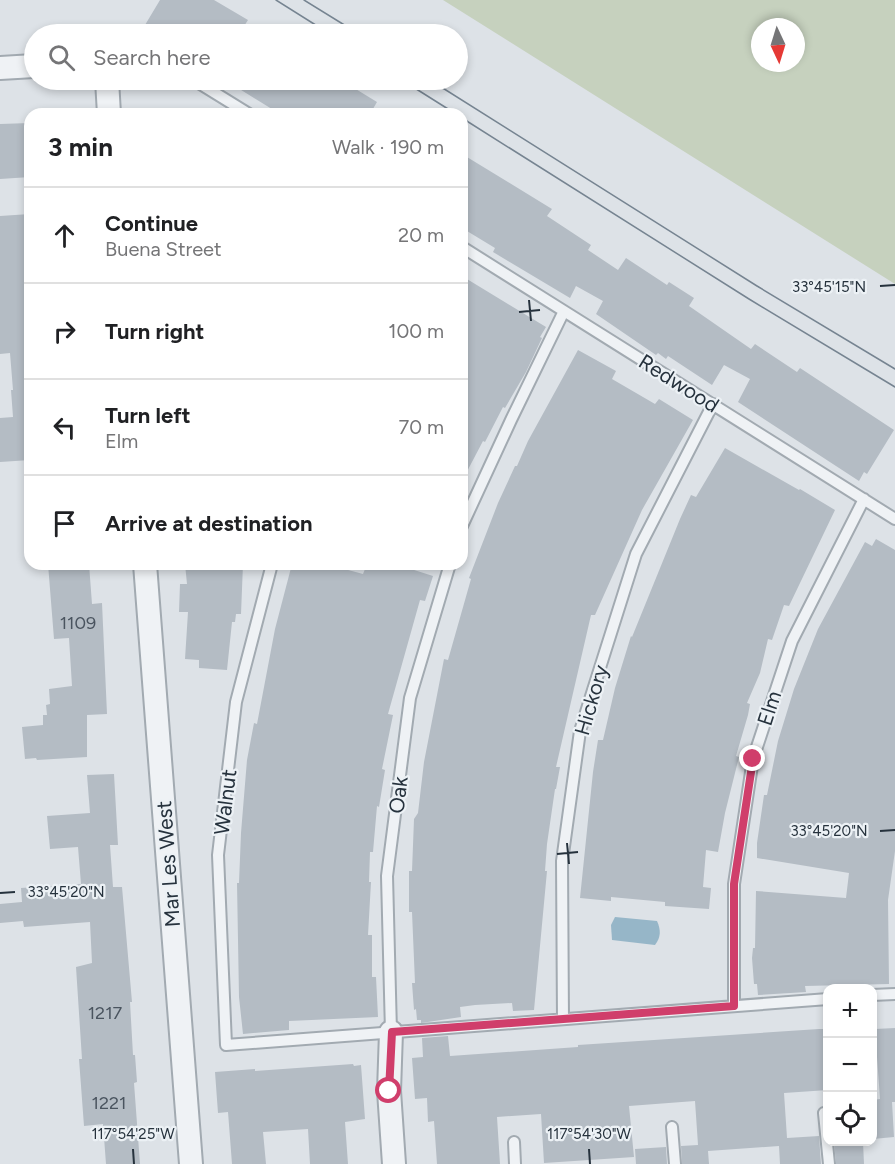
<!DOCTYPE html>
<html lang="en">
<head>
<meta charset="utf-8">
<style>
  body { margin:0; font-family:Figtree,sans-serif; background:#f2f2f2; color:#202124 }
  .controls { position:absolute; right:18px; bottom:18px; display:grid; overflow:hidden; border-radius:12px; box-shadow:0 3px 9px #0003 }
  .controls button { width:54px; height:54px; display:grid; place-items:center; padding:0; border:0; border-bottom:2px solid #e0e0e0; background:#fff; color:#202124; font:30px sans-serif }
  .compass { position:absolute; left:751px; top:18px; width:54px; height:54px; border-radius:50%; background:#fff; box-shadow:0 3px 9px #0003; rotate:176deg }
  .stop { position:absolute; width:18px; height:18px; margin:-14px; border:4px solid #d03e6b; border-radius:50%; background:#fff }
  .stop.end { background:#d03e6b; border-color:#fff; box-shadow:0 2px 6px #0008 }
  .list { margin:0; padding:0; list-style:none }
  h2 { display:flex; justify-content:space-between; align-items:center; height:78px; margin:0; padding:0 24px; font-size:26px }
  h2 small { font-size:20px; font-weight:400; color:#757577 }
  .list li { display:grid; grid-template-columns:39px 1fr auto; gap:18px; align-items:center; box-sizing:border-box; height:96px; padding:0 24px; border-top:2px solid #e0e0e0 }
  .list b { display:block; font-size:22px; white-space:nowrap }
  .list p { margin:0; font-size:20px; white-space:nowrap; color:#757577 }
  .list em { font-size:20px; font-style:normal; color:#757577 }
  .icon { flex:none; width:33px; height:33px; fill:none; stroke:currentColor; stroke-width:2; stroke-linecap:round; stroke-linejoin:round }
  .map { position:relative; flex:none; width:895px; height:1164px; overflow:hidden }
  .search { position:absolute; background:#fff; box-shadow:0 3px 9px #0003; left:24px; top:24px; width:444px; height:66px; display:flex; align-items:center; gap:15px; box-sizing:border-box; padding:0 21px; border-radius:33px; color:#757577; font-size:22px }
  .panel { position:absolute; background:#fff; box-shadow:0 3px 9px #0003; left:24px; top:108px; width:444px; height:462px; border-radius:18px }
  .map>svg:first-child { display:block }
  .green { fill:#c6d1be; fill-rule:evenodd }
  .water { fill:#96b6c8 }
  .building { fill:#b4bcc4 }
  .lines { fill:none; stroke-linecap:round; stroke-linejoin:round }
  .lane-casing { stroke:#a2aab1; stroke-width:14 }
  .street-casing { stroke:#a2aab1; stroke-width:26 }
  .lane { stroke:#eff2f5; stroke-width:10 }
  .street { stroke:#eff2f5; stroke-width:22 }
  .tram { stroke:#768491; stroke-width:1.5 }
  .route { stroke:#d03e6b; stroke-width:8 }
  .ticks { fill:none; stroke:#26323d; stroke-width:2 }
  .labels { text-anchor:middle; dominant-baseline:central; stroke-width:4.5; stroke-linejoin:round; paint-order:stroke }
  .number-label { font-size:18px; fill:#4a545f }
  .street-label { font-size:21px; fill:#26323d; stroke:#ecf1f5 }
  .ticks-label { font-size:15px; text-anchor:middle; fill:#26323d; stroke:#ecf1f5; stroke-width:4.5; stroke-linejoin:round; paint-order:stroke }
</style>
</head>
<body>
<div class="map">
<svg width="895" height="1164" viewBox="0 0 895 1164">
  <rect width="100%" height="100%" fill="#dde2e7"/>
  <path class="green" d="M443,0H895V284ZM760,27H796V63H760Z"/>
  <path class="water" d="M615,917L657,921C661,930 661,937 655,945L612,940L611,925Z"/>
  <path class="building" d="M160,0H214L248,20L239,34H160L145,25Z
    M225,80H341L377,102L370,114H280Z
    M30,123V177L0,179V124Z
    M462,154L552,209L547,216L591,245L588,250L618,270L626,258L667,285L669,282L694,298L689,306L751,349L755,344L797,372L800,368L894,430L867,474L864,472L859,481L738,402L750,379L724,365L712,385L668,356L666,359L658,353L656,355L596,314L603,301L576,286L570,298L493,252L495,248L462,228Z
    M30,214V460L0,462V418L13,417L11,390H13L10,353L0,354V216Z
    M462,276L546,327L540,337L542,338L526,372L505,408L503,407L485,442L483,441L462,481Z
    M578,350L616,371L612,379L655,404L659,399L693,420L642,510L595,615H591L556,767H560L556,789H555L547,844L545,871H547L534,1010L513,1011L512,1003L475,1005L460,1007L461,1017L421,1023V1020H417L416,1009L414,1010L412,983H415L412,912H409V871H412L414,819L418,813L424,762L444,659L448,660L471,579L469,578L498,503L515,466H517L528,441Z
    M725,448L799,490L800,489L835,510L789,606L784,605L772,640L768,639L760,673L747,703L750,704L748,715L736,756L739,757L725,813L718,852L706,850L703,887L711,888L709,909L665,906V902L611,897V901L580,898L593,772L598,740H603L615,688L631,636L632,637L680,519L691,495L696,497Z
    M876,539L895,550V851L888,900L889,984L805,986L806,992L758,995L757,984H754L752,958L753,948H755L756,891L846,898L849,873L757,858V843L764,795H767L778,741L794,689L818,629L865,542L872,546Z
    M48,564H89L92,604L102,603L107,714L87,715V757L37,760L36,758L25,759L22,727L43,725V715H47L46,705L50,704L49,689L72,686L69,638L54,639Z
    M185,564H243L241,614H236L235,622H232L227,670L199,668V660L185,659L188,612H179L180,584H187Z
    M292,564H326L363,574L367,564H413L411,569L433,576L425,601L420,600L388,714L393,715L382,769L385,770L379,807L377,806L373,852H370L369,882H371L368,935H372V977H376L378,1017L289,1021V1030L243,1034L239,997L237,883H239L241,833L247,760L254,723L257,724L275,629Z
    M114,774L118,845H110L113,887H122L132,1002H130L133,1055H135L137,1082L134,1083L140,1164H106L103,1124L84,1126L79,1059H82L76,967L92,963L90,922L24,927L23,921L0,923V904L22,902L21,888L81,884L78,847L50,849L47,816L90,813L87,775Z
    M895,1028V1102H892L894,1137L873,1139V1100L880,1099L875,1029Z
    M819,1029H828V1090L784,1093L787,1138L819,1136L821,1164H780L779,1146L708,1151L709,1164H682L681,1146L698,1145L695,1101L629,1106L634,1157L544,1163L541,1114L497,1117L500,1164H437L434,1121L428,1122L427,1098L415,1099L412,1058L423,1057L422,1038L448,1036L450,1056L578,1047V1045Z
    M353,1064L354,1066L361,1065L365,1119L345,1122L348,1164H310L308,1129L263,1132L266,1164H232L228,1112L218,1113L215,1072L255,1069V1071Z
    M834,1142H863L864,1164H836Z
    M666,1147L667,1164H636L635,1149Z"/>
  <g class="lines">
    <defs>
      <path id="lane" d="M194,80L249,114
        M462,247L895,519
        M462,526L511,420L564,311
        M272,564L236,702L218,855L226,1045L828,999
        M872,995L895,994
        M734,1006V884L753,759L792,641L864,499
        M563,1019L562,861L580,731L636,554L713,404
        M391,1032L387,876L410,698L450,564
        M824,1113L829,1164
        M672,1127L675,1164
        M514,1142L515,1164"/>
      <path id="street" d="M0,68L34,66
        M107,80L109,114
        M145,564L191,1164
        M391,1032L389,1091L394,1164"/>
    </defs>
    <use href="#lane" class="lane-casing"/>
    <use href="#street" class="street-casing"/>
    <use href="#lane" class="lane"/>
    <use href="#street" class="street"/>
    <path class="tram" d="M276,0L330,34
      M304,0L359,34
      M402,80L456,114
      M430,80L757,286L895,369
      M462,118L749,299L895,387"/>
  </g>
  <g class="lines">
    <path class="route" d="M389,1091L392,1032L734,1006V884L753,759"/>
  </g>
  <path class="ticks" d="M880,286L895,285M529,300L531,321M519,312L540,310M880,831L895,830M567,843L569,864M557,854L578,852M0,893L15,892M133,1149L134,1164M589,1149L590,1164"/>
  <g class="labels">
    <g class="number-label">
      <text x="78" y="623">1109</text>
      <text x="105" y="1013">1217</text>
      <text x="109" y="1103">1221</text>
    </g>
    <g class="street-label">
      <text transform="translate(679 383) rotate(32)">Redwood</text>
      <text transform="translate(591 700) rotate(-74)">Hickory</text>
      <text transform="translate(769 708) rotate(-72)">Elm</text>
      <text transform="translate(398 795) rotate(-83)">Oak</text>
      <text transform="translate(225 802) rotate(-83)">Walnut</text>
      <text transform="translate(168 864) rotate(-94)">Mar Les West</text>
    </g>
  </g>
  <g class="ticks-label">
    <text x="829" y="292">33°45'15"N</text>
    <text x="829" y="836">33°45'20"N</text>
    <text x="66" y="897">33°45'20"N</text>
    <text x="133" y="1139">117°54'25"W</text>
    <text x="589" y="1139">117°54'30"W</text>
  </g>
</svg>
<div class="controls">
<button>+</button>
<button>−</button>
<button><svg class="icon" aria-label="locate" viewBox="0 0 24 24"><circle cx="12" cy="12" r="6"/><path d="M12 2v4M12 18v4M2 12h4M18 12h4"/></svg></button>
</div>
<svg class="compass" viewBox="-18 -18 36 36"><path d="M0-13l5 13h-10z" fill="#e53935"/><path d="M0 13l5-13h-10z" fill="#757577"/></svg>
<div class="stop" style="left:389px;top:1091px"></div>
<div class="stop end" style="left:753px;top:759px"></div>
<div class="search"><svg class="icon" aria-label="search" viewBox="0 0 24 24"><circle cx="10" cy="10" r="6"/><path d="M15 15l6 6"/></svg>Search here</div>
<section class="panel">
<h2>3 min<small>Walk · 190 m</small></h2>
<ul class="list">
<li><svg class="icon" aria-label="ahead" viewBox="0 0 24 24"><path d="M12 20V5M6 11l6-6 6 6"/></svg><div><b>Continue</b><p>Buena Street</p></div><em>20 m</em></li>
<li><svg class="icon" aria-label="right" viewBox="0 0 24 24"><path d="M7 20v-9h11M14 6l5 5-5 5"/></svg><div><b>Turn right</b></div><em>100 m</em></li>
<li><svg class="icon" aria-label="left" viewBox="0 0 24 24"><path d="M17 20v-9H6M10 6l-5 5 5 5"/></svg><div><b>Turn left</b><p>Elm</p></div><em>70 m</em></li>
<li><svg class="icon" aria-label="arrive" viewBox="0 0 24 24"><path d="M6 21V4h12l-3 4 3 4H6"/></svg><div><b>Arrive at destination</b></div></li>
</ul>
</section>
</div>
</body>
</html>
